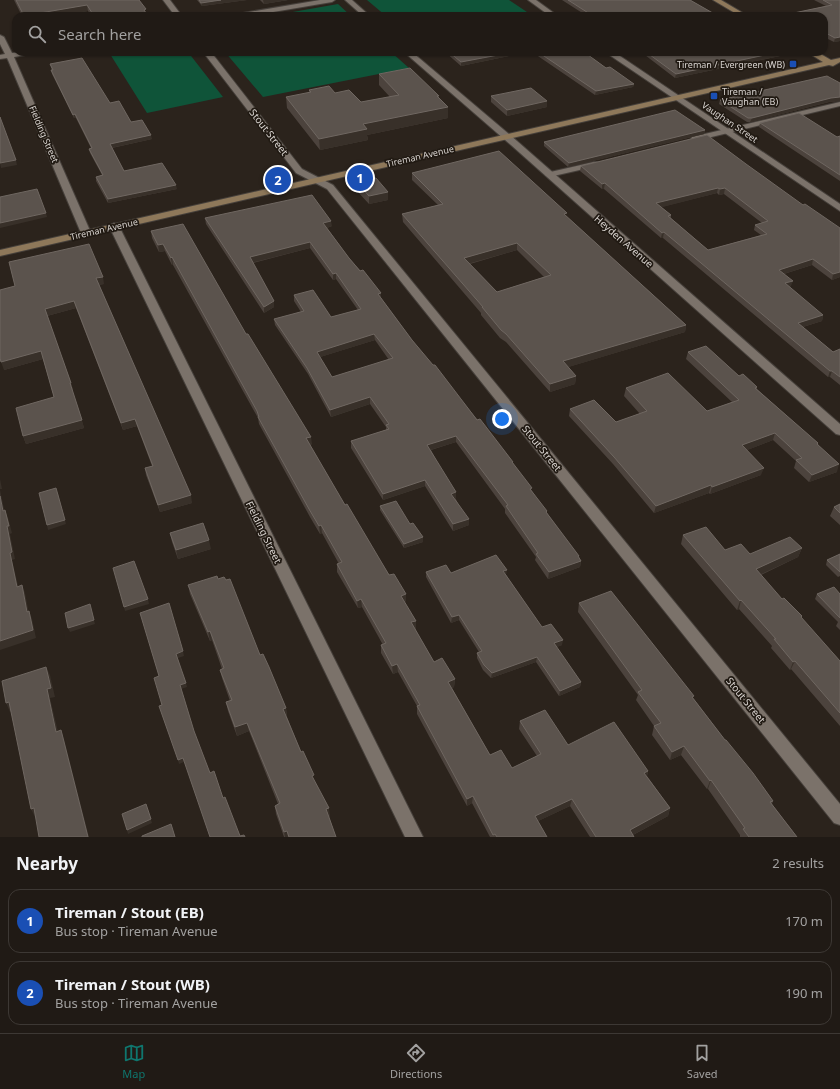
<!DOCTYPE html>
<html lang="en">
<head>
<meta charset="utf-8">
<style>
  body { margin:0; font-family:"Noto Sans",sans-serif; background:#2d2722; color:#f1f3f6 }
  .you { position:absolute; left:502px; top:419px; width:14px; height:14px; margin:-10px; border:3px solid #fff; border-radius:50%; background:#1a73e8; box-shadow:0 0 0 6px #1a73e833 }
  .badge { display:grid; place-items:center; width:26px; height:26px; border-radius:50%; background:#0f766e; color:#fff; font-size:13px; font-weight:700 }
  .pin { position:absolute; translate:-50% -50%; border:2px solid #fff; box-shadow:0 1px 4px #0006 }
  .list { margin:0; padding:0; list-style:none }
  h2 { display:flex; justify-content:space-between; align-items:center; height:52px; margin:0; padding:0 16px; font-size:17px }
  h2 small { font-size:13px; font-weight:400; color:#a2a1a0 }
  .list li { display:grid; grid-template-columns:26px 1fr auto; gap:12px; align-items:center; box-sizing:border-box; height:64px; margin:0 8px 8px; padding:0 8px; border:1px solid #3d3834; border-radius:12px }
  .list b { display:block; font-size:15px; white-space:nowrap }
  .list p { margin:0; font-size:13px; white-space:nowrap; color:#a2a1a0 }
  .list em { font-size:13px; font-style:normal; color:#a2a1a0 }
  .icon { flex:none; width:22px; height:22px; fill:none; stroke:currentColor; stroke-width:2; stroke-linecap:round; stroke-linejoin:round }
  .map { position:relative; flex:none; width:840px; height:837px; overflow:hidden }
  .search { position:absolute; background:#201a15; box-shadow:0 1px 3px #0004; left:12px; right:12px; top:12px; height:44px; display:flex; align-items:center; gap:10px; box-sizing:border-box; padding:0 14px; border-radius:12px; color:#a2a1a0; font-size:15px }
  .sheet { height:196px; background:#201a15 }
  nav { display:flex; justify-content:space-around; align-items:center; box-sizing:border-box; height:56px; border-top:1px solid #3d3834; background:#201a15; font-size:11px; color:#a2a1a0 }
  nav a { display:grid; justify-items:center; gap:2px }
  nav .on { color:#0f766e }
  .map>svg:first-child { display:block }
  .green { fill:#0f5439 }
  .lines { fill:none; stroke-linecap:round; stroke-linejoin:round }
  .lane-casing { stroke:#46403b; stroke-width:2 }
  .street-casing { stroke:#46403b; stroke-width:2 }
  .secondary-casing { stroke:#46403b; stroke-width:2 }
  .lane { fill:#7b726a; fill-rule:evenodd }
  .street { fill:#7b726a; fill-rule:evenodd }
  .secondary { fill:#8e785a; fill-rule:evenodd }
  .wall { fill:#4c433d; fill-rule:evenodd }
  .shaded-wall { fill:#383029 }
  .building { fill:#5b534d; stroke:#6f6761; fill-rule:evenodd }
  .transit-dot { fill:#1a4fb4; stroke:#211a13; stroke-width:1.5 }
  .labels { text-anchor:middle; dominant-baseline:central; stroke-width:3.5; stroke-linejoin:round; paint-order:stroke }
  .far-poi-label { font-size:9px; fill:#d9d4d0; stroke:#211a13; text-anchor:end }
  .far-street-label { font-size:9px; fill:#d9d4d0; stroke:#211a13 }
  .street-label { font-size:10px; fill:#d9d4d0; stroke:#211a13 }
</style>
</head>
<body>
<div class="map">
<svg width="840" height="837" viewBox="0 0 840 837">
  <rect width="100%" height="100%" fill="#2b231c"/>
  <path class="green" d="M367,0H509L533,16H386Z
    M338,4L351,16H270Z
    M122,52H188L223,97L147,113L110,54Z
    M225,52H391L409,68L263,97Z"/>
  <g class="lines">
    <defs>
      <path id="lane" d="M840,102V106L695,141L691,139L692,137Z
        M594,162H597V166L549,177L545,175L546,173Z"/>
      <path id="street" d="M163,0H170L182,16H175Z
        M320,0H335L332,2L249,16H234L237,14Z
        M345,0H352L370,16H363Z
        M528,0H536L558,16H550Z
        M0,35L4,37L12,53L35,52L31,54L14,57L91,233L89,235H83L81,233L8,60L7,58L0,59V55L5,54L0,44Z
        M203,52H211L302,169L333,185L840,804V825L834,823L327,189L296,173Z
        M404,52H412L517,141L840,424V435L836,434L511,145Z
        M605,52H614L840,204V211Z
        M114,223L119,226L423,837H405L109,226Z"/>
      <path id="secondary" d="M713,0H721L748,16H740Z
        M807,52H817L831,60L840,58V62L833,66L829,65L0,256V250L823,62Z"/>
    </defs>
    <use href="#lane" class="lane-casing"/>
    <use href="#street" class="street-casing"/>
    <use href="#secondary" class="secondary-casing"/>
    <use href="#lane" class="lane"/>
    <use href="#street" class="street"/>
    <use href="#secondary" class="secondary"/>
  </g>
  <path class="wall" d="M14,0H139L148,16H91L88,11L58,16H22Z
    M197,0H247L202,6Z
    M260,0H288L264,4Z
    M562,0H690L718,16H587Z
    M814,0H840V41L834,42L824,37V16H788L789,14L826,6Z
    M445,52H508L509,56L461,66Z
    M532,52H584L606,68L634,84L633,87L595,95Z
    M641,52H781L780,56L675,78Z
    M50,64L110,103L131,122L152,139L112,148L124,171L177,189L108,203L96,181V177L102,175L90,153L89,149L91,148L76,118H74L52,74L51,70H52Z
    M379,74L439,98L448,118L367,135L368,140L320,150L287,108L286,97L309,93V90L335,93L361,102L390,97L379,85Z
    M840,83V101L829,102L750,122H747L719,104L720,100Z
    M491,96L547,107L507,116L491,102Z
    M760,123L837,137L840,136V181L759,127Z
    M705,130L704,134L568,167L544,146V142Z
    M707,135L840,277L832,280L812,265L784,274L791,286L789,287L823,315L822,321L803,327L833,352L840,349V385L830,377H828L663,238H661L604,189H602L580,171L581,166ZM717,193L719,195L724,194L762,223L755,225L754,230L761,235L708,250L671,218V215L661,207Z
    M412,173L567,217L686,325L685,332L568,367L576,376L575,384L550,392L506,342L500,338L481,315V313L403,222L402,214L438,205L412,180ZM517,250L544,277L497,292L470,264Z
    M357,183L388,200L369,204L357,191Z
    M205,218L332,226L327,228L349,258L381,293V298L412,340L513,463L547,513L581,561L580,567L548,579L535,560L536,557L505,513V509L456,442L431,450L469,525L453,531L425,486L383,500L351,448V441L386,430V427L370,404L331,417L308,374L275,325L274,319L301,312L294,301V295L331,317L358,310L336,279L333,280L310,248L253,263L274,301V307L264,313L206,224ZM375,340L389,360L332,377L320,357Z
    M151,231L246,334L312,444L310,445L345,505L406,601L404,602L416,621V628L415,629L434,662L455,679L454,687L452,688L490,755L512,768L537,756L519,729L520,721L568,745L648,771L647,776L670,808L668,816L633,835L634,837H590L570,806L538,821L547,837H490L472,803L467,806L417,714V706L398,672L393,674L381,653V645H383L362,607L358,608L337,572V564H339L322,533L320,534L310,517L259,424L258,418L173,265H172L165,251L159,252L152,238Z
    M104,284L99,285L192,503L160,512L146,475L145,468L152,466L137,426L123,430L76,308L47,316L71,383L73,390H72L84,428L26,444L23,436L54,397L43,359L4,370L0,290Z
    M688,352L739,376L757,387V389L818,444L837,472L809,482L794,468L796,461L773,440L747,450L761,475L710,494L709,493L654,513L613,464L569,416L570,409L616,422L640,414L624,396L626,388L707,411L732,402L686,359Z
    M840,504V525L830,516L834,507Z
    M380,506L410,524L423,542L404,548L380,510Z
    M170,533L211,549L178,559L172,542Z
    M683,535L725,550L750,554L802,548L798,557L761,575L782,599L801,618L840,661V726L791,669L790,670L771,648L772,646L739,609L737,610L681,544Z
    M840,554V576L838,577L826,565L827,560Z
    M426,572L506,575L542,627L562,645L556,647L581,682L580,687L559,696L536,662L491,678L483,670L477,658V653L479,652L459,620L451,623L426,577Z
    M218,579L260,655L286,708L287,717L301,752L330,816L329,817L336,837H284L276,814L275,806L278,804L249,731L237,736L228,711L226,702L230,701L222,678L220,670L222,669L212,640L210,641L190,594L188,585Z
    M817,594H840V630L836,626L838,622L815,599Z
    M579,603L694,699L725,740L773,801L772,804L797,837H740V835L708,789H707L681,755L670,760L652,735L654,726L636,700L638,695L578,612Z"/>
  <path class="shaded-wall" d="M221,0H247L202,6L201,3Z
    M263,0H288L264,4Z
    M87,5L88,11L58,16H40V13Z
    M840,37V41L834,42L835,38Z
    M779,52H781L780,56L675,78L676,74Z
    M509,53V56L461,66V62Z
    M634,84L633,87L595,95L596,91Z
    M840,97V101L829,102L750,122L752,118L831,98Z
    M547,101V107L507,116V110Z
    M448,107V118L367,135L368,140L320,150L319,139L363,124Z
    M75,114L76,118H74L73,115Z
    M705,130L704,134L568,167L569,163Z
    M151,135L152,139L111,148L110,144Z
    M16,160L17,165L1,168L0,163Z
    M605,183L604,189H602V184Z
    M176,185L177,189L108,203V199Z
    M718,188L717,193L655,209L656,203Z
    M725,188L724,194L719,195L720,189Z
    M388,192V200L369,204V196Z
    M46,213L47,217L0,228V223Z
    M331,221L332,226L324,229L323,223Z
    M664,232L663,238H661L662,233Z
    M310,242V248L251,263L250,257Z
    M517,243V250L464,265V258Z
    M163,244L165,251L159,252L158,245Z
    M172,257L173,265H172L171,258Z
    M813,259L812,265L777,276L779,270Z
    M840,272V277L832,280L833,274Z
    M336,273V279L333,280V274Z
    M103,277L104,284L98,285L96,278Z
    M793,281L791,286L783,289L785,283Z
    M381,293V299L378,294Z
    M74,301L76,308L47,316L45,309Z
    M274,301V307L264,313V307Z
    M823,315L822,321L796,329L798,323Z
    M686,325L685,332L562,369L563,361Z
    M374,334L375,340L317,358V352Z
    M41,351L43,359L4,370L1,362Z
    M830,371H832L830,377H828Z
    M576,376L575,384L550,392V384Z
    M70,383H71L73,390H72Z
    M370,397V404L331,417L330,410Z
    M135,419L137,426L123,430L121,423Z
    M82,420L84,428L26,444L23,436Z
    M775,433L773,440L740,453L742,445Z
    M456,436V442L427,451V445Z
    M311,437L312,444L307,446L306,438Z
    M839,464L837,472L809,482L812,475Z
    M764,468L761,475L710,494L712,487Z
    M0,479L2,489H0Z
    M425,480V486L383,500V494Z
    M711,485L709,493L654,513L656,506Z
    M0,490L6,518L3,511L0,496Z
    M456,492V499L451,500V494Z
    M58,493L66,524L48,530L47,525Z
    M191,495L192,503L160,512L158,505Z
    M5,510L8,518L12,533L10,534L15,559L12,560L20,594L17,587L10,553Z
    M469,519V525L453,531V524Z
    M321,525L322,533L320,534L319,526Z
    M423,537V542L404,548V544Z
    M209,540L211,549L178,559L176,550Z
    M802,548L798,557L753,578L756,569Z
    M578,556H579L578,562L581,561L580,567L548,579L549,572Z
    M507,570L506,575L503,571Z
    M22,585L25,593L30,619L27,612Z
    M406,594V601L401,603V596Z
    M148,599L149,604L125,611L124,607Z
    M361,599L362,607L358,608L357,601Z
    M741,600L739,609L737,610L740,601Z
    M91,609L95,624L70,632L68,628Z
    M29,611L32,619L36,638L0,650V641Z
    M459,615V620L451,623L452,617Z
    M416,621V628L411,630V622Z
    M210,631L212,640L210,641L208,632Z
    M563,640L562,645L553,649L554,643Z
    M183,651L184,656L178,658L176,654Z
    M537,657L536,662L491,678L492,673Z
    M795,661L791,669L790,670L793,662Z
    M397,664L398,672L393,674L392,666Z
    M46,667L50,675L55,697L50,698L60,740L56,732L47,689Z
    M455,679L454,687L448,690V682Z
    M581,682L580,687L559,696L560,691Z
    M186,683L187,687L181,689L180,685Z
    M9,702L13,711L10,712L6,703Z
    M286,708L287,717L285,718L283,709Z
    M247,723L249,731L237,736L235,727Z
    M61,730L64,739L89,837H88Z
    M684,746L681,755L670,760L672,752Z
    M183,758L184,762L179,764L178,760Z
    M648,771L646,779L644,773Z
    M711,780L708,789H707L710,781Z
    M473,796L472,803L467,806V799Z
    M572,799L570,806L534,823L535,816Z
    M146,804L152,823L128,834L127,830Z
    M34,808L38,816L35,817L31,809Z
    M329,808L330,816L327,818L326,809Z
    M670,808L668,816L629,837L630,830Z
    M287,831L288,837H285L284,832Z"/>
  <path class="building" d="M16,0H139L146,9L144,10L148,16H94L87,5L40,13L41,16H24Z
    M199,0H221L201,3Z
    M568,0H690L718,16H593Z
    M823,0H840V37L835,38L824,32V16H793L789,14L832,5Z
    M449,52H508L509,53L461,62Z
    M538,52H584L606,68L610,67L634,84L596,91Z
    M646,52H779L676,74Z
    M82,58L110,103L119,101L131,122L142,120L151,135L110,144L124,171L162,163L176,185L108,199L96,177L103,175L89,149L92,148L75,114L73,115L51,70H53L50,64Z
    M410,68L439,96H437L448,107L363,124L367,129L319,139L286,97L311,92L309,90L329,86L335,93L349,90L361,102L399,95L379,74Z
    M827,76L840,83V97L831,98L752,118H748L720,100Z
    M531,88L547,101L507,110L491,96Z
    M675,110L705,130L569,163L544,142Z
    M799,113L837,137L840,136V175L760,123Z
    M0,117L16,160L0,163Z
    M707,135L746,164L803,205L805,204L840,228V272L833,274L813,259L779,270L793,281L785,283L823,315L798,323L833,352L840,349V377L832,371H830L664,232L662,233L605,183L602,184L581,166ZM718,188L720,189L725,188L768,221L755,225L767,234L708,250L668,216L671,215L656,203Z
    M499,151L567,213L564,214L686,325L563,361L576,376L550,384L506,334L501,330L482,307H483L402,214L443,204L412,173ZM517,243L551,275L497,292L464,258Z
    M376,178L388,192L369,196L357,183Z
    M37,189L46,213L0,223V197Z
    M312,195L331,221L323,223L349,258L360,271L363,270L381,293L378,294L412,340L433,365H435L477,420L480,419L513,462H512L532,488L530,489L547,511L546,512L579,556H578L581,561L549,572L536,554L538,553L506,506L508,505L456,436L427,445L456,492L451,494L469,519L453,524L425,480L383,494L351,441L389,429L386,425L389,424L370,397L330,410L307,368L274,319L304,311L294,295L313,290L331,317L361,309L336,273L333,274L310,242L250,257L274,301L264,307L205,218ZM374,334L393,358L332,377L317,352Z
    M183,224L246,334H248L311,437L306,438L345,505L347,504L389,575L394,574L406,594L401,596L416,621L411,622L434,662L442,658L455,679L448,682L490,755L501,750L512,768L541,754L520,721L545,710L568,745L614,722L648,771L644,773L670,808L630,830L634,837H596L572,799L535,816L547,837H497L495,834L493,835L473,796L467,799L417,706L420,705L397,664L392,666L381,645L386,643L361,599L357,601L337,564L342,562L321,525L319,526L309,509L258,417H259L257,411L172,257L171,258L163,244L158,245L151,231Z
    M89,244L103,277L96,278L191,495L158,505L145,468L153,466L135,419L121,423L74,301L45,309L71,383H70L82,420L23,436L16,408L54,397L41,351L1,362L0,358V290L15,286L9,262Z
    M706,346L739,376L743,374L757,387L755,388L818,443L817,444L839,464L812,475L796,460L802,458L775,433L742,445L764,468L712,487L711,485L656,506L614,457L570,409L594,400L616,422L647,411L626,388L668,373L707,411L739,400L688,352Z
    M56,488L65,520L47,525L39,493Z
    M0,496L3,511L5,510L9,526H7L12,552L10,553L17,587L22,585L27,612L29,611L33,630L0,641Z
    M396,501L410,524L413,523L423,537L404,544L380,506Z
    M840,504V513L834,507Z
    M203,523L209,540L176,550L170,533Z
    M706,527L725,550L741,544L750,554L790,537L802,548L756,569L782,599L784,598L802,616L801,617L840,661V713L795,661L793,662L774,639H776L741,600L740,601L683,535Z
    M840,554V572L827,560Z
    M496,555L507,570L503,571L542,627L551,624L563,640L554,643L581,682L560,691L537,657L492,673L484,665L477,653L482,651L459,615L452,617L426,572L446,565L451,573Z
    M134,561L148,599L124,607L113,568Z
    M217,576L218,579L224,577L226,580L230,579L260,655L263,654L269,667L286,708L283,709L301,752L303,751L314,775L312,776L329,808L326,809L336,837H289L287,831L284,832L275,806L280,803L247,723L235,727L226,702L232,700L220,670L224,668L210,631L208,632L188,585Z
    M834,587L840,594V618L817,594Z
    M611,591L694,696L692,697L725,740H726L753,773L773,801L770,802L797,837H749L743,829L745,828L711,780L710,781L684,746L672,752L654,726L661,723L638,692L642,690L579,603Z
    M169,603L183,651L176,654L186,683L180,685L194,731L210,773L214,771L223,798L225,797L240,836L244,835L245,837H210L183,758L178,760L159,706L162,705L154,678L159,676L140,613Z
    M90,604L94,620L68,628L65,613Z
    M46,667L51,688L47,689L56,732L61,730L88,837H39L34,808L31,809L9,702L6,703L2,681Z
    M146,804L151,819L127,830L122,814Z
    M171,824L175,837H142V836Z"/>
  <g class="transit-dot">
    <rect x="789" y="60" width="8" height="8" rx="2"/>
    <rect x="710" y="92" width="8" height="8" rx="2"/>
  </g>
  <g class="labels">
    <g class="far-poi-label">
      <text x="785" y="64">Tireman / Evergreen (WB)</text>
      <text x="722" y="91" text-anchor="start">Tireman /<tspan x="722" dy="10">Vaughan (EB)</tspan></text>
    </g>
    <g class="far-street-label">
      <text transform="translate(730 122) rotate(34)">Vaughan Street</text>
      <text transform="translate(44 134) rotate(67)">Fielding Street</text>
      <text transform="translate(420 156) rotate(-13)">Tireman Avenue</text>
      <text transform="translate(104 229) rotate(-13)">Tireman Avenue</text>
    </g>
    <g class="street-label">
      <text transform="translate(269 132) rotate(52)">Stout Street</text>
      <text transform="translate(624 241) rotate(41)">Heyden Avenue</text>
      <text transform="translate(542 448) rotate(51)">Stout Street</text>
      <text transform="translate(264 532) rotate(64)">Fielding Street</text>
      <text transform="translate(746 700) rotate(51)">Stout Street</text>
    </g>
  </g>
</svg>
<div class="you"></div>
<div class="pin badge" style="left:360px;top:178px;background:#1a4fb4">1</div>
<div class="pin badge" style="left:278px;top:180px;background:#1a4fb4">2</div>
<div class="search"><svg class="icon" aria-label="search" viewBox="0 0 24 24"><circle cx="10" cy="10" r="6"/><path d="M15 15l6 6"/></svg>Search here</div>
</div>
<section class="sheet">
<h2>Nearby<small>2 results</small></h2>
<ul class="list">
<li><span class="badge" style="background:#1a4fb4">1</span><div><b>Tireman / Stout (EB)</b><p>Bus stop · Tireman Avenue</p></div><em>170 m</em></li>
<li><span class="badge" style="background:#1a4fb4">2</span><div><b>Tireman / Stout (WB)</b><p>Bus stop · Tireman Avenue</p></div><em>190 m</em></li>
</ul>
</section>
<nav>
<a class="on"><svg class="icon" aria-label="map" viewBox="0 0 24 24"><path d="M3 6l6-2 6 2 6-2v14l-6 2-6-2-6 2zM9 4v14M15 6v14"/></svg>Map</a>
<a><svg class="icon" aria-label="directions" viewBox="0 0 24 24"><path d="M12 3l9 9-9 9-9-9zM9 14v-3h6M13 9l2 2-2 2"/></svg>Directions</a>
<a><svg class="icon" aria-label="saved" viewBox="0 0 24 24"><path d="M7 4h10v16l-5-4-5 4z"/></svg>Saved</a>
</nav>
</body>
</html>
